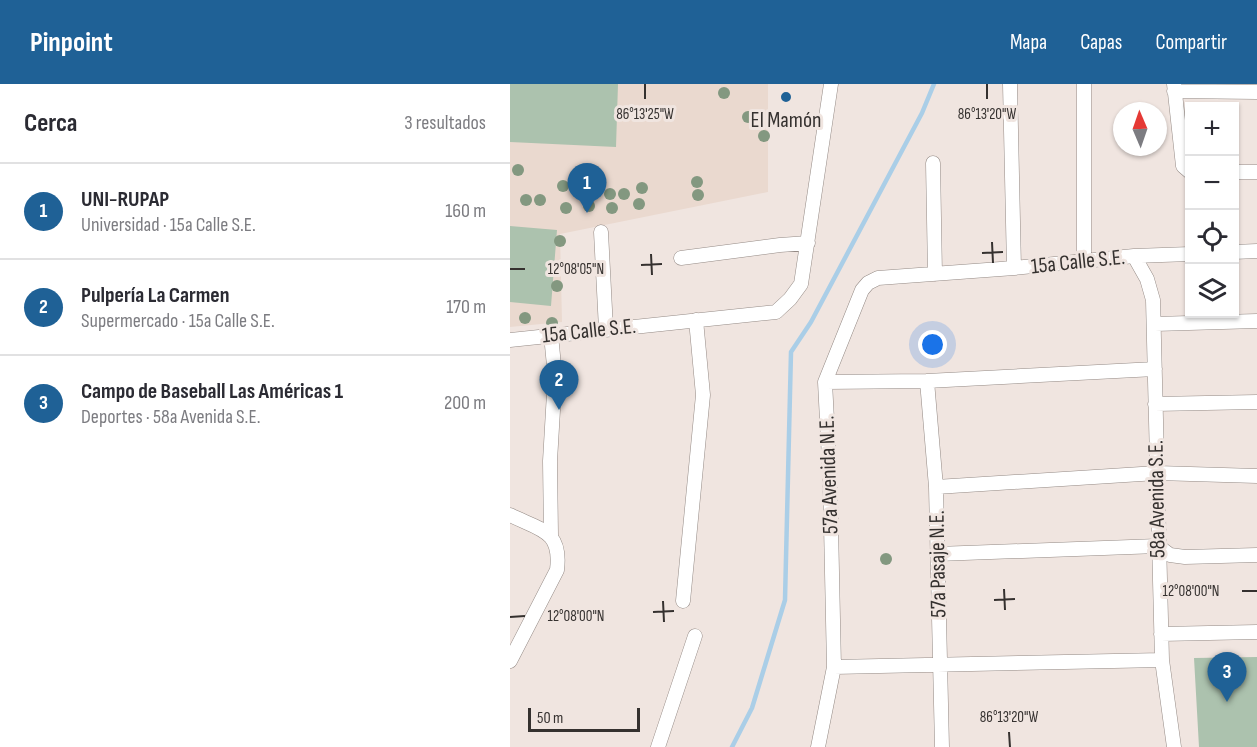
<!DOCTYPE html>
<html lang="es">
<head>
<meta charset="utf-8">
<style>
  body { margin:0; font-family:"Sofia Sans Condensed",sans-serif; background:#f7f7f7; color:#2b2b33 }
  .controls { position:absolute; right:18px; top:18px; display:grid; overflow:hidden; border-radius:0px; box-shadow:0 2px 4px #0004 }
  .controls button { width:54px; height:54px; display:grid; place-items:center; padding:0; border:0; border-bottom:2px solid #e1e1e2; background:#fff; color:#2b2b33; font:30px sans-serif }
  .compass { position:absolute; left:603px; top:18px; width:54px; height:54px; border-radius:50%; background:#fff; box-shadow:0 2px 4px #0004; rotate:358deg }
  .scale { position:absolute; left:18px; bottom:15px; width:112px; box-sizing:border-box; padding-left:6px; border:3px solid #35312f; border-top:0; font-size:16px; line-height:21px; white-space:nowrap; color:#35312f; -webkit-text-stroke:4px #f0e5e0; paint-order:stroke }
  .you { position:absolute; left:423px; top:261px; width:21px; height:21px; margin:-15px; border:4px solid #fff; border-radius:50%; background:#1a73e8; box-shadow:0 0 0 9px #1a73e833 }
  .badge { display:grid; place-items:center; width:39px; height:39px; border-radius:50%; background:#1f6196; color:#fff; font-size:20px; font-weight:700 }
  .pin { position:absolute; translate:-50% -50px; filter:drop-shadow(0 2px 3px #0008) }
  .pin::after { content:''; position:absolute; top:32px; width:21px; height:18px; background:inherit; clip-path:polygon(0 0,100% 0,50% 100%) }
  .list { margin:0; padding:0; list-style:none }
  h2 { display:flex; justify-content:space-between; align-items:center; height:78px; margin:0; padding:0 24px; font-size:26px }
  h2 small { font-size:20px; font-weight:400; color:#7c7c81 }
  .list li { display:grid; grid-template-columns:39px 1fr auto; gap:18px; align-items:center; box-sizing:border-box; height:96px; padding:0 24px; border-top:2px solid #e1e1e2 }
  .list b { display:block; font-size:22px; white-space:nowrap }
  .list p { margin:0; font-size:20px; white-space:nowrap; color:#7c7c81 }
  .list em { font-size:20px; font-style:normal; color:#7c7c81 }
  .icon { flex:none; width:33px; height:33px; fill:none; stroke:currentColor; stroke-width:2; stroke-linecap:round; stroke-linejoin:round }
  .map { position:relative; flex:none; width:747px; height:663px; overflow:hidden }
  header { display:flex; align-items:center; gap:36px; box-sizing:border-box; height:84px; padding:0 30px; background:#1f6196; color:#fff }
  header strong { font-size:28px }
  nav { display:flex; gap:33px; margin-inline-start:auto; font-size:21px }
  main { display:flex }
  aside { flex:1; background:#fff }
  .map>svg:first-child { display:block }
  .built { fill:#ead9cf }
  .green { fill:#acc2ae }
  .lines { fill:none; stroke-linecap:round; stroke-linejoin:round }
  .stream { stroke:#aacee7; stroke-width:4.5 }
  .minor-casing { stroke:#948a85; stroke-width:15 }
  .minor { stroke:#fff; stroke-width:14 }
  .tree { fill:#839880 }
  .ticks { fill:none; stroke:#35312f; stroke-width:2 }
  .poi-dot { fill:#1f6196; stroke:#f0e5e0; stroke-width:2 }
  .labels { text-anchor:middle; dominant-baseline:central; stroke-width:6; stroke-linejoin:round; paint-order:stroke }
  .poi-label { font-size:22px; fill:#35312f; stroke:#f0e5e0 }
  .street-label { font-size:22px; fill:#35312f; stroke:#f0e5e0 }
  .ticks-label { font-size:15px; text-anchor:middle; fill:#35312f; stroke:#f0e5e0; stroke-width:6; stroke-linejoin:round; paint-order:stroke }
</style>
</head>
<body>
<header>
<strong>Pinpoint</strong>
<nav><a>Mapa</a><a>Capas</a><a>Compartir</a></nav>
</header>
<main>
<aside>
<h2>Cerca<small>3 resultados</small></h2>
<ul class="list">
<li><span class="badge">1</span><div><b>UNI-RUPAP</b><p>Universidad · 15a Calle S.E.</p></div><em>160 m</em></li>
<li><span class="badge">2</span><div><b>Pulpería La Carmen</b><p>Supermercado · 15a Calle S.E.</p></div><em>170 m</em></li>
<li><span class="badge">3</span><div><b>Campo de Baseball Las Américas 1</b><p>Deportes · 58a Avenida S.E.</p></div><em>200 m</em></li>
</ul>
</aside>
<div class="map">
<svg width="747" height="663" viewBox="0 0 747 663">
  <rect width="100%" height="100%" fill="#f0e5e0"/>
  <path class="built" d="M0,0H258V108L50,150L52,238L0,243Z"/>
  <path class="green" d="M0,0H108L106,63L0,58Z
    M0,142L47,146L41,222L0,218Z
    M747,573V663H689L684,574Z"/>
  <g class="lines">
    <path class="stream" d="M222,663L242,624L275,516L281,268L301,238L412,29L424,0"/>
    <defs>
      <path id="minor" d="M500,0L504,184
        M664,0L673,82L680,88
        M664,7L747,8
        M423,79L425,190
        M724,88H747
        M91,148L96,245
        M724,168L747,167
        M624,172L637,195L643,216L652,576L664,663
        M171,174L270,161L298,159
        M574,177V0
        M645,240L747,237
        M41,251L45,292L40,377L41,451
        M0,256L266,228L280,215L291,200L321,0
        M417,297L426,403L432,663
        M315,298L417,297L645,285
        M645,320L747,318
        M426,403L647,389L747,392
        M0,431C30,446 52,446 47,486L0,577
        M427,470L648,462L660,471L675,473L747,471
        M173,517L193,311L186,236
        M651,550L747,548
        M324,583L652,576
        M148,663L185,552
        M308,663L324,583L320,394L315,298L352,206L358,199L368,194L504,184L624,172L680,170"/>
    </defs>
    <use href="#minor" class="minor-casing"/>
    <use href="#minor" class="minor"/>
  </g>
  <g class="tree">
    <circle cx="214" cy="9" r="6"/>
    <circle cx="238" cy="33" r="6"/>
    <circle cx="254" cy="52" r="6"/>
    <circle cx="8" cy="86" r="6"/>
    <circle cx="187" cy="98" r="6"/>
    <circle cx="53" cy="102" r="6"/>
    <circle cx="132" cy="104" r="6"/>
    <circle cx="100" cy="110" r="6"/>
    <circle cx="114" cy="110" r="6"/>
    <circle cx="188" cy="111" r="6"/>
    <circle cx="16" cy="116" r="6"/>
    <circle cx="30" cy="116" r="6"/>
    <circle cx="129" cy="120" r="6"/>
    <circle cx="79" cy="122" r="6"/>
    <circle cx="56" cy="124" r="6"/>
    <circle cx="102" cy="124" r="6"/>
    <circle cx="50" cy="157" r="6"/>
    <circle cx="47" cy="202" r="6"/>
    <circle cx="15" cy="234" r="6"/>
    <circle cx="42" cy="239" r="6"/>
    <circle cx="376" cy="475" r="6"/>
  </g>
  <path class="ticks" d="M135,0V15M477,0V15M482,158L483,179M472,169L493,168M141,170L142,191M131,181L152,180M0,185H15M494,505L495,526M732,507H747M484,516L505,515M153,517L154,538M143,528L164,527M0,533L15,532M499,648L500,663"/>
  <circle class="poi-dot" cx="276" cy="13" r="6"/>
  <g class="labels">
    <g class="poi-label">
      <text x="276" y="36">El Mamón</text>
    </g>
    <g class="street-label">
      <text transform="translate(568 178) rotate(-6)">15a Calle S.E.</text>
      <text transform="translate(79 247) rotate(-6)">15a Calle S.E.</text>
      <text transform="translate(319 391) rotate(-92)">57a Avenida N.E.</text>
      <text transform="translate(647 415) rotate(-91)">58a Avenida S.E.</text>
      <text transform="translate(428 480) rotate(-91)">57a Pasaje N.E.</text>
    </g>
  </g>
  <g class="ticks-label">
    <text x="135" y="35">86°13'25"W</text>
    <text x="477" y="35">86°13'20"W</text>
    <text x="66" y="190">12°08'05"N</text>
    <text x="681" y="512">12°08'00"N</text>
    <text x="66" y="537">12°08'00"N</text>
    <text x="499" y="638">86°13'20"W</text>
  </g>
</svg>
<div class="controls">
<button>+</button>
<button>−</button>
<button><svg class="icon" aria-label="locate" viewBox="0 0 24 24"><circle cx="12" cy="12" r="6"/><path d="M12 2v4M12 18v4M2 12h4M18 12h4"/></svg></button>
<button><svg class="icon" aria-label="layers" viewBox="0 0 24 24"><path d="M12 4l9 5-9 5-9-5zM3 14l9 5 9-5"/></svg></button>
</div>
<svg class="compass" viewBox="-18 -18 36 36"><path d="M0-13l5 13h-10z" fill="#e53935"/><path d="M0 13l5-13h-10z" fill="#7c7c81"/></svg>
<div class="scale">50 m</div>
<div class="you"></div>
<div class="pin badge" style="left:77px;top:129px">1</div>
<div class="pin badge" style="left:49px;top:326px">2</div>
<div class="pin badge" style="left:717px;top:618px">3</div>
</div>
</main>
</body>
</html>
